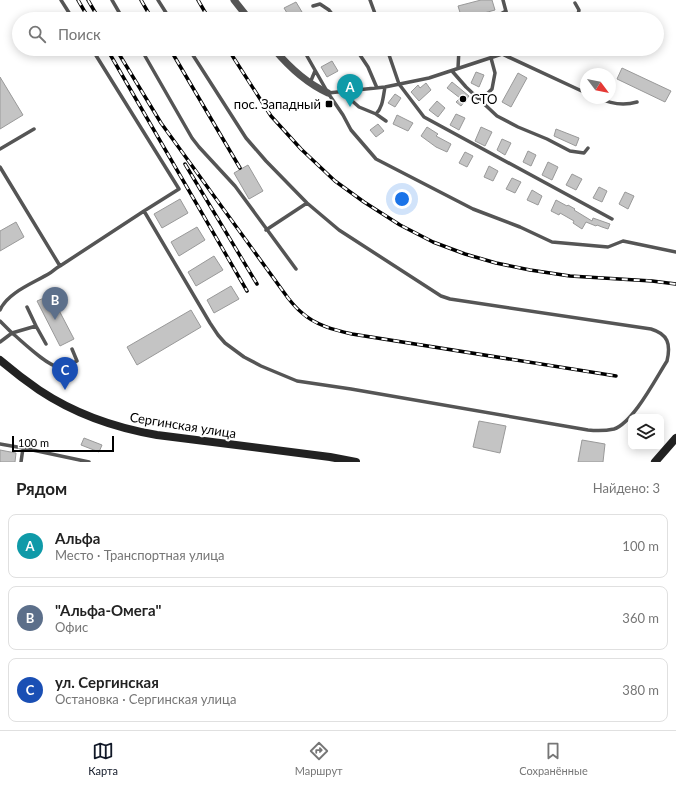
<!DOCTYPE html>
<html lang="ru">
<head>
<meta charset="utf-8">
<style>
  body { margin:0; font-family:Lato,sans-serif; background:#f2f2f2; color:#222 }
  .controls { position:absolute; right:12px; bottom:12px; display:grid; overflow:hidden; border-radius:8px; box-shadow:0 2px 10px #0003 }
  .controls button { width:36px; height:36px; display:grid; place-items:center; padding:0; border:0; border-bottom:1px solid #e0e0e0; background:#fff; color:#222; font:20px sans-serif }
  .compass { position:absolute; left:580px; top:68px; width:36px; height:36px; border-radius:50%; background:#fff; box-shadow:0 2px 10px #0003; rotate:122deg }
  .scale { position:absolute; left:12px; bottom:10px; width:102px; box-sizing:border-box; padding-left:4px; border:2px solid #000; border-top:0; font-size:11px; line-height:14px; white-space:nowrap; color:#000; -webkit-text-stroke:3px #fff; paint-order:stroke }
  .you { position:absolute; left:402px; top:199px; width:14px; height:14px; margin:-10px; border:3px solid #fff; border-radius:50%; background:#1a73e8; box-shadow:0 0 0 6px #1a73e833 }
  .badge { display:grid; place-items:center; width:26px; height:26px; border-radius:50%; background:#111827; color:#fff; font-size:13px; font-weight:700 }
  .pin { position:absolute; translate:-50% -33px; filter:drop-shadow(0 1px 2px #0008) }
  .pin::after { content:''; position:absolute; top:21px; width:14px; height:12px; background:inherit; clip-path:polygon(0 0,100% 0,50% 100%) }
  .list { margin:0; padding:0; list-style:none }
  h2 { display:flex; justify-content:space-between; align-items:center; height:52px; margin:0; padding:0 16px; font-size:17px }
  h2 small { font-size:13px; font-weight:400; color:#767676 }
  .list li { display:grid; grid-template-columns:26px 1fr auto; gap:12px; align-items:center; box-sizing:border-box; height:64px; margin:0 8px 8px; padding:0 8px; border:1px solid #e0e0e0; border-radius:8px }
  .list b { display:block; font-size:15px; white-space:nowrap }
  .list p { margin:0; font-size:13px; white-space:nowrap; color:#767676 }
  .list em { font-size:13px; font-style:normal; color:#767676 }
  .icon { flex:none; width:22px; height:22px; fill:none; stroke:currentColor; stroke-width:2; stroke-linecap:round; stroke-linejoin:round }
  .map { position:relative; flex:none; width:676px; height:462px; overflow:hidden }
  .search { position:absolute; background:#fff; box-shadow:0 2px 10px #0003; left:12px; right:12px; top:12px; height:44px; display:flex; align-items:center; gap:10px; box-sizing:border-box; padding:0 14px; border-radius:22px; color:#767676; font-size:15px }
  .sheet { height:268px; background:#fff }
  nav { display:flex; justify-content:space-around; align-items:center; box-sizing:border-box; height:56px; border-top:1px solid #e0e0e0; background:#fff; font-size:11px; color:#767676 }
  nav a { display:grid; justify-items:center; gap:2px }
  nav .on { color:#111827 }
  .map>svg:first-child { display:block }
  .building { fill:#c4c4c4; stroke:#999 }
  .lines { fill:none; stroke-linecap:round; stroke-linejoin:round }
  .lane { stroke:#555; stroke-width:3.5 }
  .street { stroke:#555; stroke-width:7 }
  .secondary { stroke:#222; stroke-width:8 }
  .rail-casing { stroke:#000; stroke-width:3.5 }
  .rail { stroke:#fff; stroke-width:2; stroke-dasharray:6; stroke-linecap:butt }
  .poi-dot { fill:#000; stroke:#fff; stroke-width:1.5 }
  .labels { text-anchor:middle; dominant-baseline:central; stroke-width:4; stroke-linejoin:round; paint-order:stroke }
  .poi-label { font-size:13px; fill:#000; stroke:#fff; text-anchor:start }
  .street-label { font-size:13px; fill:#000; stroke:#fff }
</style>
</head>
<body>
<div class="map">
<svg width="676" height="462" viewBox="0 0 676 462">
  <rect width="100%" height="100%" fill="#fff"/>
  <path class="building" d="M481,0H492L495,10L462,19L458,6Z
    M296,2L302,12L290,18L284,8Z
    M332,61L338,71L327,77L321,67Z
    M622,68L671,91L665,102L617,79Z
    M476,72L484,75L479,87L471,83Z
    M518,73L527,78L511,107L502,102Z
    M0,77L23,115L0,129Z
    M452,82L469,96L461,106L456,102L460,98L447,88Z
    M426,83L431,90L419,101L411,92L418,85L420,88Z
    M395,94L401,98L395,107L388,103Z
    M437,101L445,108L438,117L429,110Z
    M456,114L465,118L459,130L450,125Z
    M397,115L413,123L408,131L393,124Z
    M378,124L384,131L376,137L370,130Z
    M427,127L438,134L436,136L451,144L447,152L436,147L421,136Z
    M481,127L492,132L485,146L475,141Z
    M556,129L579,138L576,146L554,136Z
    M502,139L511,143L505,155L497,150Z
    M528,151L536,155L531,166L523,162Z
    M465,152L473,156L467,167L459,163Z
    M548,162L558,167L552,180L542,175Z
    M248,165L263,191L249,199L234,173Z
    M489,166L498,171L493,181L484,177Z
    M572,174L582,179L576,190L566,185Z
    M512,178L521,182L515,193L506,189Z
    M599,187L607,191L602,202L593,198Z
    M532,190L542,196L538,205L527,200Z
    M625,192L634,196L628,209L619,204Z
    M180,199L188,213L162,228L154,214Z
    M556,200L567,206L568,205L575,209L574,210L592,221L593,218L610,224L608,229L602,227L597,225L596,226L586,222L582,229L573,223L574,221L560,213L559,215L551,211Z
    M16,222L24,237L0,251V231Z
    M197,227L205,240L179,256L171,242Z
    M214,256L223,270L196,286L188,272Z
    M231,286L239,299L214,313L207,300Z
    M51,295L74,339L60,346L37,301Z
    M191,310L201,327L137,365L127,347Z
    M479,421L506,426L500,453L473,447Z
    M84,438L102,445L99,452L81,445Z
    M582,440L605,444L603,462H578Z
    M0,450L16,453L15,462H0Z"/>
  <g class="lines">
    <path class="lane" d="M61,0L73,19
      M112,0L123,19
      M158,0L170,19
      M370,0L377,19
      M503,0L508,19
      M575,3L579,10L577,19
      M313,6L320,4L329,10L336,19
      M493,18L506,11
      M401,19L409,17
      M92,49L179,189L144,211
      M141,49L192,138L199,147L235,186L296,269
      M303,49L328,93L343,115L351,130L376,159L473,209L520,227L552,242L608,247L623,241L676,252
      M356,49L368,67L377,88
      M387,49L399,84L424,117L612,219
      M508,57L512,49
      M458,68L459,49
      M452,71L466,87L497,116L518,127L547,139L570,151L584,153L588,148
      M310,83L315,71
      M342,92L359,107L376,114L386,121
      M328,93L385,87L429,78L502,54L586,93
      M598,98C611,104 623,106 637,102
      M481,100L492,89L495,73L491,58
      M376,114C383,107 383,97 385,87
      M0,149L34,129
      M0,167L60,266
      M266,230L307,203
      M0,310C8,292 34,283 50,273C53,271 56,268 60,266L144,211L210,323L218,335L225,343L244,357L261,366L297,381L351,389L588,430C597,431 605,431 614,429C633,423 656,378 667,361C671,344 668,334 651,329L450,299L441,296L339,230L307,203L266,161L246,138L189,49
      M0,321L12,333L36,326L27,307
      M36,326L46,344
      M0,342L12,333C22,341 47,366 59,367C65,367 71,364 77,361L72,349
      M0,444L23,448
      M21,462L23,448L89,462"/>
    <path class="street" d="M234,0L249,19
      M274,49C289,67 306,83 328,93"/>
    <path class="secondary" d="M0,360C13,371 26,381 39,390C75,414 116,428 157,435L330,457L356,462
      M655,462L676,438"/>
    <defs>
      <path id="rail" d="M78,0L89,19
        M88,0L99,19
        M141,0L152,19
        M198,0L209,19
        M107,49L247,291
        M116,49L161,123L288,298C292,303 296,308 301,312C315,325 334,330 352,334L616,376
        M170,49L240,168
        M228,49L271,116L301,149L335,181L364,202L400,225L433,242L465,254L496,263L530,270L570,276L652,281L676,284
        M185,164L257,284"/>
    </defs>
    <use href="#rail" class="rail-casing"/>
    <use href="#rail" class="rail"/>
  </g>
  <g class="poi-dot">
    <circle cx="463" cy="99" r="4"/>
    <rect x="325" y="100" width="8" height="8" rx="2"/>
  </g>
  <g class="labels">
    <g class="poi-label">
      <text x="471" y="99">СТО</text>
      <text x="321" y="104" text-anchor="end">пос. Западный</text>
    </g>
    <g class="street-label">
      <text transform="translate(183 425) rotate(9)">Сергинская улица</text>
    </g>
  </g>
</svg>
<div class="controls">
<button><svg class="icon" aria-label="layers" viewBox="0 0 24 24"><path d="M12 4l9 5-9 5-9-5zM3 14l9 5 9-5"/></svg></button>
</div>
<svg class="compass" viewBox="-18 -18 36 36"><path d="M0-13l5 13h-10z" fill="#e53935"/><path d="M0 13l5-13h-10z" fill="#767676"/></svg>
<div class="scale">100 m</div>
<div class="you"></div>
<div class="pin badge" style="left:350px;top:107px;background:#0f9aa8">A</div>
<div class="pin badge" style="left:55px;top:320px;background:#5c6f8a">B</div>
<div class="pin badge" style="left:65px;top:390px;background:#1a4fb4">C</div>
<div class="search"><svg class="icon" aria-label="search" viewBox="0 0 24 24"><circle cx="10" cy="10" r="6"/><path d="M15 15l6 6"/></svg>Поиск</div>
</div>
<section class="sheet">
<h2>Рядом<small>Найдено: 3</small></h2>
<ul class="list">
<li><span class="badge" style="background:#0f9aa8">A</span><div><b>Альфа</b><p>Место · Транспортная улица</p></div><em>100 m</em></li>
<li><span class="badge" style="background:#5c6f8a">B</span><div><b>&quot;Альфа-Омега&quot;</b><p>Офис</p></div><em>360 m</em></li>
<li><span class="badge" style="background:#1a4fb4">C</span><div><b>ул. Сергинская</b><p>Остановка · Сергинская улица</p></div><em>380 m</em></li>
</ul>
</section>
<nav>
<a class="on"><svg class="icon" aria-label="map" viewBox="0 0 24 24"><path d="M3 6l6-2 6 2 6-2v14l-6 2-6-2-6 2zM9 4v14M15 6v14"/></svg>Карта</a>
<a><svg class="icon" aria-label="directions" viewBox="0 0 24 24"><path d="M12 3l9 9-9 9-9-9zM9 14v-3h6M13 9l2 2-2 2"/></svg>Маршрут</a>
<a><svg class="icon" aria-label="saved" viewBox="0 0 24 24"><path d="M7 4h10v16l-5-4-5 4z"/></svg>Сохранённые</a>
</nav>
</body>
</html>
